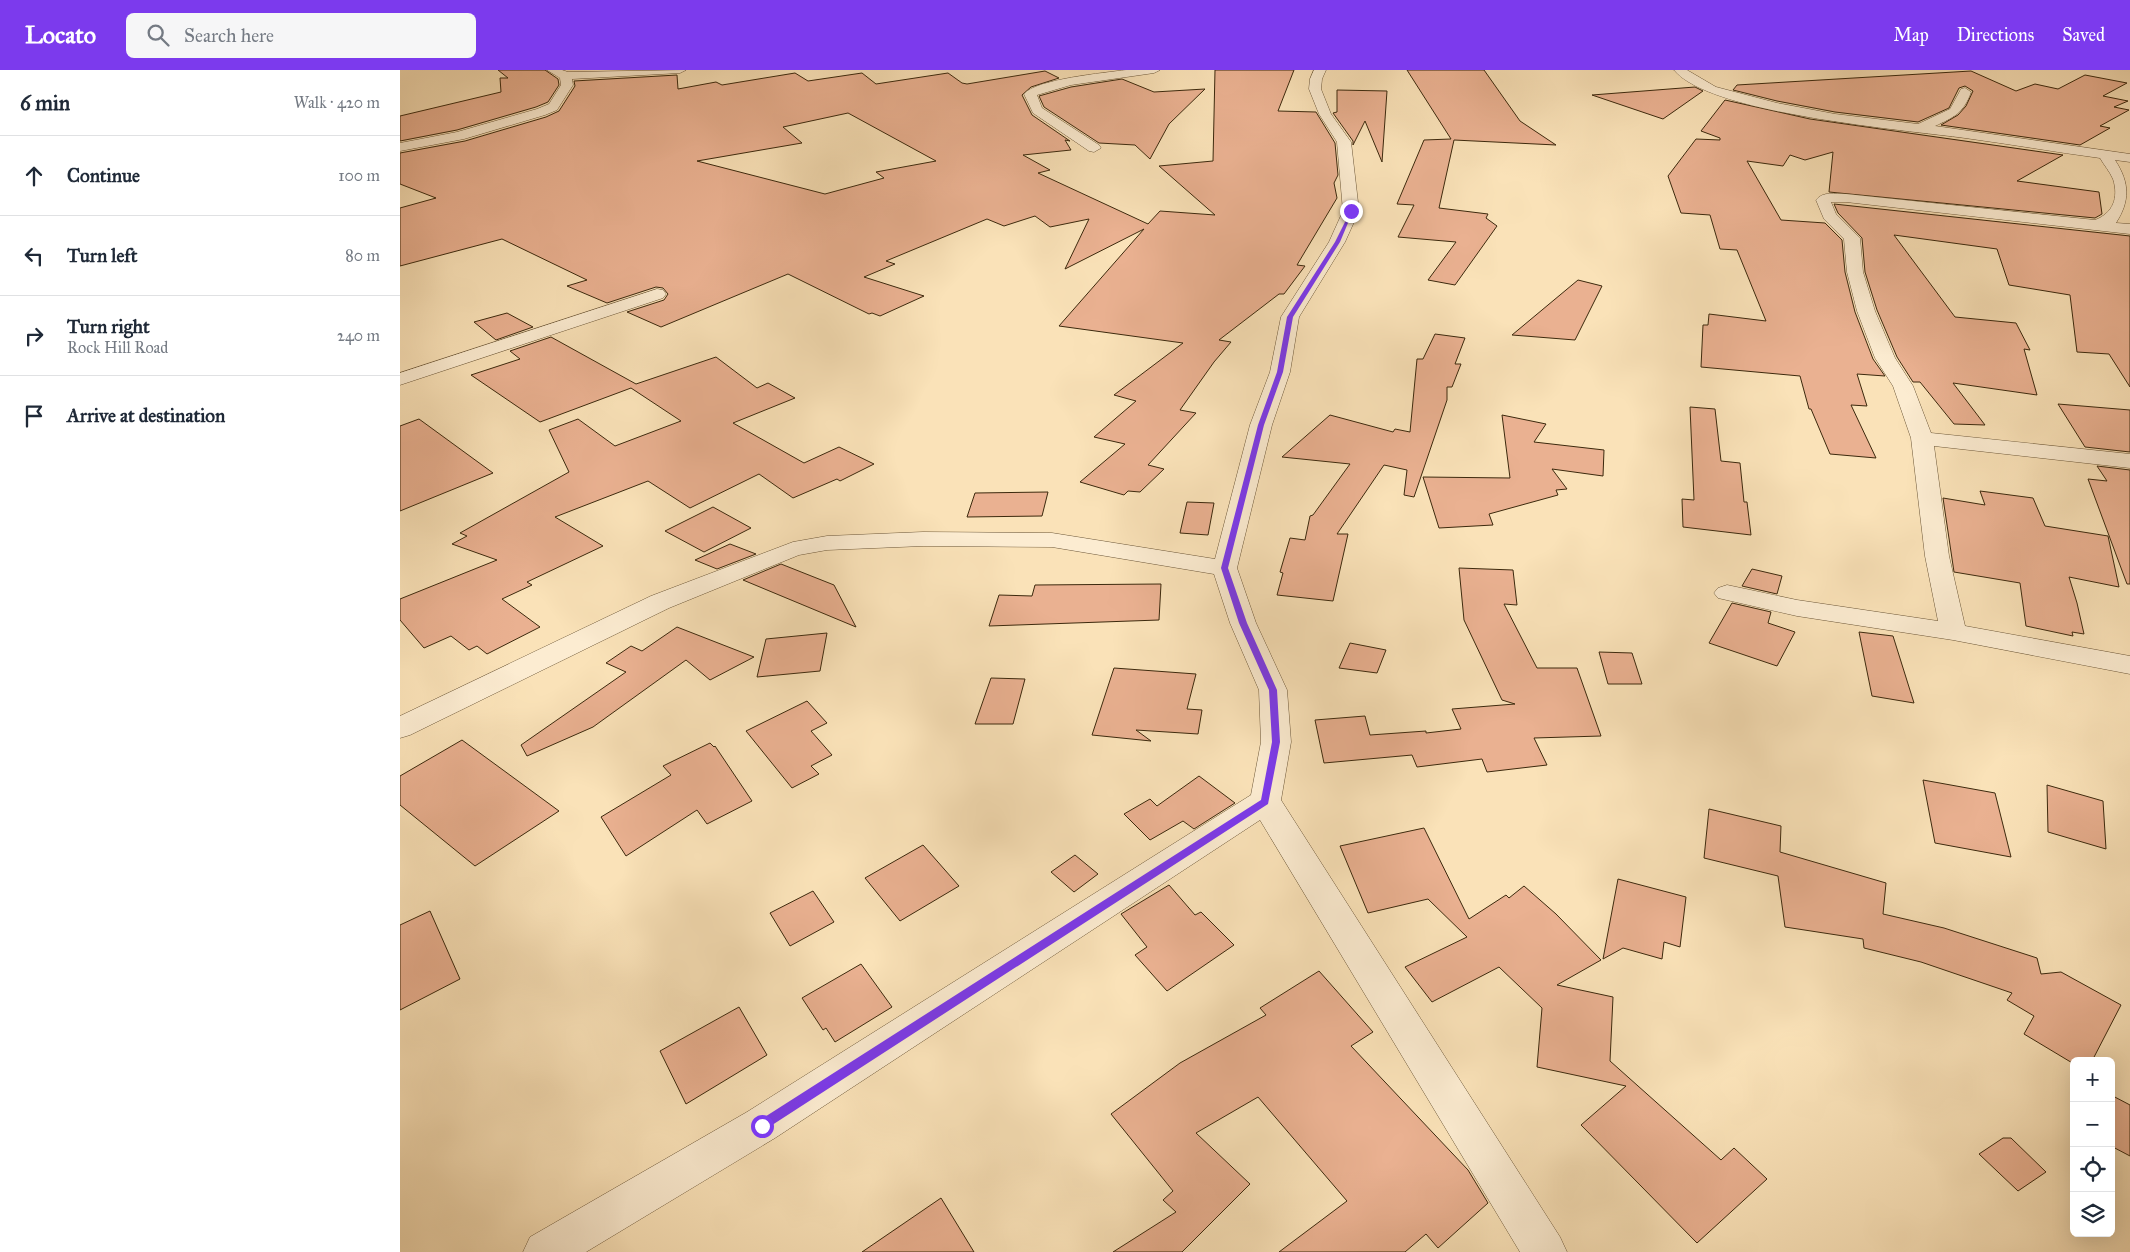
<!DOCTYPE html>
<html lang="en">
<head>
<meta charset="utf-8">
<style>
  body { margin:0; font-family:"IM FELL Great Primer",serif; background:#f6f6f7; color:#1f2937 }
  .controls { position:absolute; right:15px; bottom:15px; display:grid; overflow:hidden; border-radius:8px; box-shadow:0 5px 20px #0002 }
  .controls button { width:45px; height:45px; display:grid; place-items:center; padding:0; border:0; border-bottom:1px solid #e0e1e3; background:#fff; color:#1f2937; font:25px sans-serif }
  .stop { position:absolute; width:15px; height:15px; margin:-11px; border:4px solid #7c3aed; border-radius:50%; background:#fff }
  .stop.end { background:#7c3aed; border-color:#fff; box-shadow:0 1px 5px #0008 }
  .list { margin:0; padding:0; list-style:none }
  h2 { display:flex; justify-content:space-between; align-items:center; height:65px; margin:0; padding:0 20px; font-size:21px }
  h2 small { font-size:16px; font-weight:400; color:#747a83 }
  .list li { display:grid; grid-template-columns:32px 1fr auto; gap:15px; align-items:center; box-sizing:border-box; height:80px; padding:0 20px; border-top:1px solid #e0e1e3 }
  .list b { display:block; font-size:19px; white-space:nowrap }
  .list p { margin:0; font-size:16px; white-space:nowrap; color:#747a83 }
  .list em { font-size:16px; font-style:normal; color:#747a83 }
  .icon { flex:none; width:28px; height:28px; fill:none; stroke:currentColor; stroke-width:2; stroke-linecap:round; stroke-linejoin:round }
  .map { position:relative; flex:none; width:1730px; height:1182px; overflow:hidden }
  header { display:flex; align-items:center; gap:30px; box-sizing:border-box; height:70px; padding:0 25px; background:#7c3aed; color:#fff }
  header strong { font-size:24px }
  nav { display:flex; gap:28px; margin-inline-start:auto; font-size:18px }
  .search { width:350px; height:45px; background:#f6f6f7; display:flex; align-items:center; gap:12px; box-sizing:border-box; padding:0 18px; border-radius:8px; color:#747a83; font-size:19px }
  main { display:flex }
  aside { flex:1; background:#fff }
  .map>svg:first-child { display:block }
  .building { fill:#eab191; stroke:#3c290d; fill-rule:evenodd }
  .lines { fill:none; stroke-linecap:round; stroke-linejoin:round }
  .minor-casing { stroke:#6c5738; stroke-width:1 }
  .minor { fill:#fcecd1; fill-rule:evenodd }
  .route { fill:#7c3aed }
</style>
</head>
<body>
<header>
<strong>Locato</strong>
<div class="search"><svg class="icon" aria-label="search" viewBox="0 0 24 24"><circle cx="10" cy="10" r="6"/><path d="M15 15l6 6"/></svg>Search here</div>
<nav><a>Map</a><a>Directions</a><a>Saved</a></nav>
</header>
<main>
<aside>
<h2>6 min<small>Walk · 420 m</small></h2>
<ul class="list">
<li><svg class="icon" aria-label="ahead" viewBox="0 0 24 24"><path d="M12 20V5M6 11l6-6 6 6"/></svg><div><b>Continue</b></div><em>100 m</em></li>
<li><svg class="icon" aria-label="left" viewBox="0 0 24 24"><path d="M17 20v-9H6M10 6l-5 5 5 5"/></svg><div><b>Turn left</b></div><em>80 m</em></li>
<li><svg class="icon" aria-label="right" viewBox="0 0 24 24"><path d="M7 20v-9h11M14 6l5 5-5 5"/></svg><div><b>Turn right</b><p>Rock Hill Road</p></div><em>240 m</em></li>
<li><svg class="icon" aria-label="arrive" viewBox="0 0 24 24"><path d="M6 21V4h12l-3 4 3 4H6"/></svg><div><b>Arrive at destination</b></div></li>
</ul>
</aside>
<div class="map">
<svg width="1730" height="1182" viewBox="0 0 1730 1182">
  <rect width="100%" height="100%" fill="#fae2b8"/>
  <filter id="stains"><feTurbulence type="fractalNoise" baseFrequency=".004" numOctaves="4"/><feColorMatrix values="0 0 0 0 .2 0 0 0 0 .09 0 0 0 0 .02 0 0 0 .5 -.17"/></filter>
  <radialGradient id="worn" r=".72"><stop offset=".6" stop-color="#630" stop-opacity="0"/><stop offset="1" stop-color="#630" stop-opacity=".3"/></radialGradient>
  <path class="building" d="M98,0H145L158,9L159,15L148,32L136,37L57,60L0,71V46L101,22L100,8H108Z
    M815,0H894L878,41L916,42L935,73L938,105L934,113L937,128L897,195L905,196L884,224H879L819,270L831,272L814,292L780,340L796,343L748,395L764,399L740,422L728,421L724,425L680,412L725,374L694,367L736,331L714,325L783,273L659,256L744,159L665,199L689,149L650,157L635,146L604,156L587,149L486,191L495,194L464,207L524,226L480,246L472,243L469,244L388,204L261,257L227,242L264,230L268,224L263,218L256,217L207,233L167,216L187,210L102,169L0,196V138L36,128L0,114V83L65,71L146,47L159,41L175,16L174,11L277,5L278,19L316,12L322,15L395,3L408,11L462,3L476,14L548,3L562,13L567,14L645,1L659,8L631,17L622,25L632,45L670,71L665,70L671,80L623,85L650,100L638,103L748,154L760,141L815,145L759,96L813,91ZM448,43L536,91L476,102L484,108L425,124L297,91L402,73L383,57Z
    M1007,0H1084L1120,51L1156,75L1054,70L1039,138L1088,144L1086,148L1097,156L1055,215L1028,210L1056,172L998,167L1014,135L997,134L1024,70L1051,69Z
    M1571,1L1616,21L1635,14L1658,19L1685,5L1727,13L1703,26L1728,31L1714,37L1729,40L1700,56L1710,58L1680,75L1541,55L1558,45L1566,36L1573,21L1565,16L1559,18L1549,38L1518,52L1435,42L1377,31L1333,20L1337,15Z
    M722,9L754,22L805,19L769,54L750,89L735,75L699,73L644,37L639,26L671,17Z
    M1295,17L1303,21L1263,49L1192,25Z
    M937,20L987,21L982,92L965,51L953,75V71L933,43L937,42Z
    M1325,30L1410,49L1663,85L1617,111L1699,122L1702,144L1695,148L1429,122L1433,82L1405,90L1390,85L1383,96L1347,91L1381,150L1425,153L1442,170L1445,202L1455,242L1473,289L1485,306L1457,304L1467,336L1451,335L1476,388L1430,384L1411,339H1409L1400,306L1301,297L1303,255H1308L1309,244L1366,251L1337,180L1320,179L1310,145L1281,143L1268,106L1296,69L1320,70V68L1301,61Z
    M1434,134L1730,166V317L1709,284L1677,282L1670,225L1609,215L1597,179L1494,165L1555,247L1616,253L1630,280L1624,279L1637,325L1553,313L1585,355L1554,354L1520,312H1513L1497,287L1477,240L1465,202L1462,168L1438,143Z
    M1178,210L1202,216L1175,270L1112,265Z
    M107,243L133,257L96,270L74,252Z
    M1035,264L1065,268L1055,294H1061L1052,317H1047V330L1014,427L1004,425L1007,400L984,395L937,464H948L933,531L877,525L883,503L880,502L890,468L905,470L910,446L913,445L950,394L882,387L930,345L993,362L995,359L1010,362L1017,289H1023Z
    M151,267L236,314L316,287L357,318L368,313L395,328L333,353L404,393L439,377L474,394L440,411L437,409L393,428L359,404L290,438L248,411L155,447L203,476L127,512L132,515L102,529L140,557L87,584L77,576L69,580L51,566L24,578L0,550V529L97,490L52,474L67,466L60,463L169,402L149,360L178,349L215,376L281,351L231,318L140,352L71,305L120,289L110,281Z
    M1658,334L1730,340V382L1685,377Z
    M1290,337L1315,339L1321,391L1340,393L1344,432H1347L1351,465L1283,457L1282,429L1294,430Z
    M1102,345L1146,354L1134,372L1204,380L1203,406L1152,399L1167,419L1156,420L1158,425L1089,444L1093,455L1039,458L1023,407L1110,408Z
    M19,349L93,403L0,441V356Z
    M1697,396L1730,400V514H1727L1688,409L1707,411Z
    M1580,421L1633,428L1645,456L1708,466L1719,517L1669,507L1677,533L1684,564L1672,562L1673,566L1626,556L1620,513L1554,502L1543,428L1585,435Z
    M648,422L642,446L567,447L575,423Z
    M787,432L814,433L808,465L780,463Z
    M313,437L351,458L304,482L265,461Z
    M330,474L356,484L317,499L295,490Z
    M381,494L434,515L456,557L343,510Z
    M1059,498L1113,500L1117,535L1104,534L1137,598H1177L1201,666L1134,668L1147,695L1087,702L1082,689L1017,697L1012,685L924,693L915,650L965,646L970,665L1026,661V663L1061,659L1052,639L1115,634L1102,630L1064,550Z
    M1352,499L1382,506L1377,524L1342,516Z
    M761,514L759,550L589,556L599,525L632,526L635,515Z
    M1332,533L1371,542L1368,553L1395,562L1377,596L1309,573Z
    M277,557L354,587L310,610L286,590L193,657L127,686L121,675L226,602L206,593L231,576L242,581Z
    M1459,562L1493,566L1514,633L1472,626Z
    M427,563L420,601L357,607L366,569Z
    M950,573L986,580L977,603L939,598Z
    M1199,582L1232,583L1242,614H1208Z
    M714,598L796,604L787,639L802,640L798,664L736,660L751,671L692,665Z
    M591,608L625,609L613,654H575Z
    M407,631L427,653L411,661L432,685L411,696L419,704L392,718L346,661Z
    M62,670L159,741L75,796L0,735V706Z
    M310,673L314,677L315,676L352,731L307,754L297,740L226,786L201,747L271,705L263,696Z
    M799,706L835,733L794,759L783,751L750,770L724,744L750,729L757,736Z
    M1523,710L1595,723L1611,787L1535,773Z
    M1647,715L1703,731L1706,779L1648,762Z
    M1309,739L1381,756L1380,782L1486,813L1483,844L1544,858L1637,888L1641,904L1661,902L1721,935L1692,991H1674V994L1624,964L1634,946L1607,930L1612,923L1521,892L1464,878L1463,869L1385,857L1378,806L1304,788Z
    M1024,758L1069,849L1106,825L1109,828L1124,816L1156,844L1201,890L1157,915L1213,927L1210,991L1321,1090L1334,1078L1367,1109L1297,1173L1181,1055L1226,1016L1137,997L1142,938L1099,897L1032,932L1005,897L1067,867L1028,829L968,843L940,776Z
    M523,775L559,816L500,851L465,808Z
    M675,785L698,804L674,822L651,802Z
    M1218,809L1286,827L1280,877L1264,872L1262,889L1223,878L1203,889Z
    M769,815L795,845L801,842L834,875L767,921L735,885L747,877L721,844Z
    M413,821L434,852L390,876L370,843Z
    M30,841L60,909L0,940V855Z
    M461,894L492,937L435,972L426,958L423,960L402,928Z
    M919,901L973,962L951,976L1068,1100L1088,1133L1038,1178L1026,1164L1005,1182H879L947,1131L858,1027L796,1063L850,1114L782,1182H713L776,1142L763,1130L773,1121L711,1044L780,993L866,945L860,938Z
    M339,937L367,985L286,1034L260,981Z
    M1711,1025L1730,1035V1086L1711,1076Z
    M1603,1068H1611L1646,1102L1618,1121L1579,1084Z
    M541,1128L574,1182H462Z"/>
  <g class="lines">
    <defs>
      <path id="minor" d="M147,0H162L168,2L286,0L280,3L172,9L173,15L157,40L145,45L64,69L0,81V73L57,62L137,39L149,34L161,15L160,8Z
        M726,0H760L754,3L671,15L637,25L642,38L699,75L701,78L694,82L689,81L633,43L624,24C637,9 704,3 726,0Z
        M914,0H926L922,9L921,19L931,44L951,72L959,141L945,172L899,247L890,302L872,355L837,498L856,553L887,620L891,672L881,730L1160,1167L1167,1182H1120L860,750L375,1068L186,1182H123L130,1167L347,1042L851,725L861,672L859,620L830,553L814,504L652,477L523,476L427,480L399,485L269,538L10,665L0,668V646L251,526L393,472L427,466L523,462L652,463L815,489L850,355L870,302L881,247L929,172L943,141L937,72L919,44L909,19L910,9Z
        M1274,0H1287L1316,17L1377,33L1435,44L1518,54L1550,39L1561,19L1565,18L1571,22C1563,44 1554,47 1535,56L1730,84V92L1715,90C1730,113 1730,131 1716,153L1730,154V164L1446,132H1431L1436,144L1460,168L1463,202L1475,241L1495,288L1513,316L1531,363L1730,384V398L1534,376L1549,486L1565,556L1730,586V604L1553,570L1397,546L1318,528L1314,523L1318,518L1327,515L1397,530L1538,551L1525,486L1511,368L1493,316L1475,288L1457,241L1447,202L1444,169L1424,149L1416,130C1423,121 1435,124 1446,124L1695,150C1713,143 1719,128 1713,109C1710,102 1704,95 1700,88C1655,82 1610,74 1565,68C1506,60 1309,44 1274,0Z
        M257,219L263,220L266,224L263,228L0,315V303Z"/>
    </defs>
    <use href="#minor" class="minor-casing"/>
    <use href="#minor" class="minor"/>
  </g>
  <path class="route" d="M951,140L953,141L940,172L893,247L883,302L864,355L828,498L847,553L877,620L880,672L868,734L366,1059L362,1061L357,1059L356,1056L357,1052L861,730L872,672L869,620L839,553L821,498L858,355L877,302L887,247L935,172Z"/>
  <rect width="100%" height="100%" filter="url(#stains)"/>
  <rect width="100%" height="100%" fill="url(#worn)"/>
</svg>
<div class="controls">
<button>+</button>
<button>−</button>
<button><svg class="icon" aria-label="locate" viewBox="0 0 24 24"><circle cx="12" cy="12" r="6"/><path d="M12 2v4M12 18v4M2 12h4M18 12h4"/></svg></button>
<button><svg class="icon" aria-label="layers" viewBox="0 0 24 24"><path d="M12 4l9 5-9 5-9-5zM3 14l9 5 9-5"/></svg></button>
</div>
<div class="stop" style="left:362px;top:1056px"></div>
<div class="stop end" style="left:951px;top:141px"></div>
</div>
</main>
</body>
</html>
